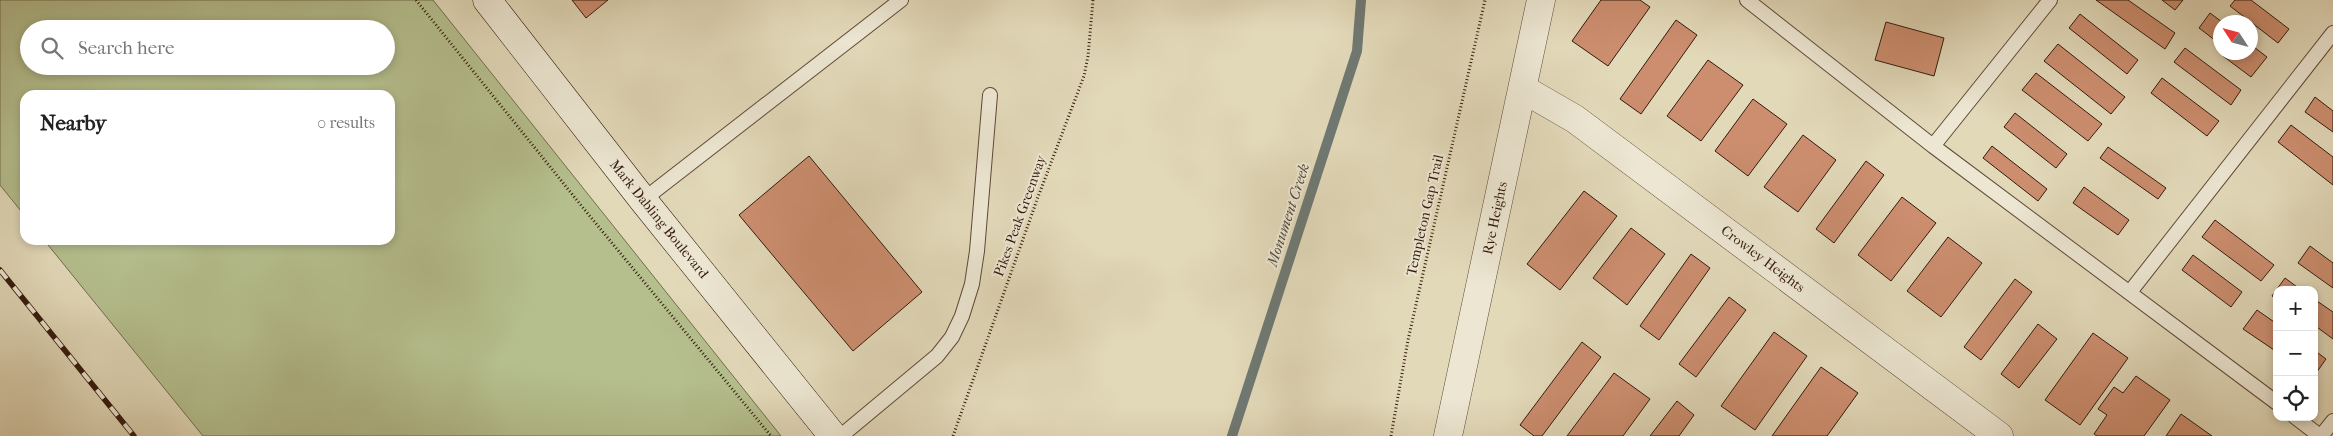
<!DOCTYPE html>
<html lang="en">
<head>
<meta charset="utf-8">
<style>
  body { margin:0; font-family:"IM FELL French Canon",serif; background:#f2f2f2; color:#222 }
  .controls { position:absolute; right:15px; bottom:15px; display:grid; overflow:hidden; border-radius:10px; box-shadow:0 2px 8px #0003 }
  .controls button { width:45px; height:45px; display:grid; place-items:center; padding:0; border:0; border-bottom:1px solid #e0e0e0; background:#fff; color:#222; font:25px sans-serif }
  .compass { position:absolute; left:2213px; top:15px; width:45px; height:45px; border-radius:50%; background:#fff; box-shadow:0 2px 8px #0003; rotate:306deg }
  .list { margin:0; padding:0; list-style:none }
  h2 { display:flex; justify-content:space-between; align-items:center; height:65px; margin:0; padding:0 20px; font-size:21px }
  h2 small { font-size:16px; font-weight:400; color:#767676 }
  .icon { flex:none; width:28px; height:28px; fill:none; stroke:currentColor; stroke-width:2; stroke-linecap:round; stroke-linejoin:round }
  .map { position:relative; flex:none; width:2333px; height:436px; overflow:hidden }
  .search { position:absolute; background:#fff; box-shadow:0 2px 8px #0003; left:20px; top:20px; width:375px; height:55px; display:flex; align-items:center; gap:12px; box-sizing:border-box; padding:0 18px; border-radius:28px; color:#767676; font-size:19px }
  .panel { position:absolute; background:#fff; box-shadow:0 2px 8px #0003; left:20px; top:90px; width:375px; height:155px; border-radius:15px }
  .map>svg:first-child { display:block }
  .green { fill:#b5bf8e; stroke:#746c4e; fill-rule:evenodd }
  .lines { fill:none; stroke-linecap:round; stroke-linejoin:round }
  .stream { stroke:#6f7973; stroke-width:10 }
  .building { fill:#cc8e6f; stroke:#341a0d }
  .lane-casing { stroke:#604a38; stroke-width:16 }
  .street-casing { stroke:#604a38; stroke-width:29 }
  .secondary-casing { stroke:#341a0d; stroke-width:29 }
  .path { stroke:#341a0d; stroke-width:3; stroke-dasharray:1 2.5; stroke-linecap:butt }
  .lane { stroke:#ece6d2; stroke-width:14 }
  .street { stroke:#ece6d2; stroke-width:28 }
  .secondary { stroke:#ece6d2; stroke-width:28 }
  .rail-casing { stroke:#341a0d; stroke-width:5.5 }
  .rail { stroke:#ece6d2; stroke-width:4; stroke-dasharray:11; stroke-linecap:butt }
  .labels { text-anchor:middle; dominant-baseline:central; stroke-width:4; stroke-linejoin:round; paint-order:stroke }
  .street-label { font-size:14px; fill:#341a0d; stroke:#ece6d2 }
  .water-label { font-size:15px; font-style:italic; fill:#524a40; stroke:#ece6d2 }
</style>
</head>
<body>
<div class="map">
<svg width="2333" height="436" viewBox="0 0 2333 436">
  <rect width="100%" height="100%" fill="#e2d9b9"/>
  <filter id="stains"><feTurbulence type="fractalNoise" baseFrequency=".004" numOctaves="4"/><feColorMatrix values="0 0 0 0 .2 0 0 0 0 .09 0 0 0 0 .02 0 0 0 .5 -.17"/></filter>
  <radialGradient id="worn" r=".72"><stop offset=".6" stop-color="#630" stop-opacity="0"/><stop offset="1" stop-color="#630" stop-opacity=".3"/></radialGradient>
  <path class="green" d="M0,0H433L781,436H203L44,240H390V95H25V216L0,185ZM29,29H386V66H29Z"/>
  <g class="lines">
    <path class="stream" d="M1232,436L1357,51L1361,0"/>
  </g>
  <path class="building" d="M572,0H608L586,18Z
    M1601,0H1640L1650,7L1608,66L1572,41Z
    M2096,0H2128L2175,33L2165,49Z
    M2162,0H2183L2175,10Z
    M2235,0H2251L2289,29L2278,43L2230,6Z
    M2210,13L2222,22L2220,44L2199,28Z
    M2080,14L2138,60L2127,74L2069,28Z
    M1676,20L1697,35L1641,114L1620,99Z
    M1886,22L1944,38L1934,76L1875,60Z
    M2058,44L2125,97L2111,114L2044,61Z
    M2250,44L2267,57L2251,77L2223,56L2226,52H2250Z
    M2185,48L2241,90L2231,105L2174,62Z
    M1708,60L1743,85L1701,141L1667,116Z
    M2036,73L2102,124L2088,141L2022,90Z
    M2162,78L2219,121L2207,136L2151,93Z
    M2315,97L2333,111V132L2305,112Z
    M1753,99L1787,124L1748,176L1715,151Z
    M2015,113L2067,154L2056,168L2004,127Z
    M2291,125L2333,157V185L2278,142Z
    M1803,135L1836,160L1798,212L1764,187Z
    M1992,146L2047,189L2038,201L1983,158Z
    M2108,147L2166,188L2158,199L2100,158Z
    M809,156L922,292L853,351L739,215Z
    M1866,161L1884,175L1834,243L1816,229Z
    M2084,187L2129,220L2118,235L2073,203Z
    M1584,191L1617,216L1560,290L1527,264Z
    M1902,197L1936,223L1891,281L1858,255Z
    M2215,220L2274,265L2261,281L2202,237Z
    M1631,228L1665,254L1627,305L1593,278Z
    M1948,237L1982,263L1941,317L1907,291Z
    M2310,246L2333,263V288L2298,263Z
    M1691,254L1710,268L1659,340L1640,326Z
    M2193,255L2242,292L2231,307L2182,270Z
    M2285,278L2301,290H2277V299L2272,296Z
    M2015,279L2032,292L1981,360L1964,347Z
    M1729,297L1746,310L1696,377L1679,364Z
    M2314,299L2333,312V339L2314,325Z
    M2257,310L2277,324V352L2243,329Z
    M2038,324L2057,339L2019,388L2001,374Z
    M1774,332L1807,356L1755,430L1721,406Z
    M2093,333L2128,358L2080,425L2045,400Z
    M1582,342L1601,357L1542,436H1534L1520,425Z
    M2314,350L2326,359L2314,376Z
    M1821,367L1858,393L1827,436H1772Z
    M1614,373L1650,399L1623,436H1567Z
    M2136,376L2170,400L2144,436H2097L2094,434L2107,415L2098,409L2114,387L2123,393Z
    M1677,401L1694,415L1679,436H1650Z
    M2181,414L2212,436H2166Z"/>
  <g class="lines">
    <defs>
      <path id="lane" d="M1747,0L1933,146L2277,403
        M1933,146L2050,0
        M643,200L901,0
        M2130,292L2333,33
        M2295,417L2320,436
        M841,436L937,356L952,337L962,316L972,284L977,251L990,95
        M2321,436L2333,421"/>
      <path id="street" d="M1523,89L1575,119L1999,436
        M1448,436L1541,0"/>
      <path id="secondary" d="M487,0L643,200L833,436"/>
    </defs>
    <use href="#lane" class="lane-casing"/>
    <use href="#street" class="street-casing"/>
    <use href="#secondary" class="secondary-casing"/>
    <path class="path" d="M416,0L584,209L771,436
      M953,436L1038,197L1084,76L1088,56L1093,0
      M1391,436L1408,340L1485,0"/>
    <use href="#lane" class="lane"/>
    <use href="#street" class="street"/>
    <use href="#secondary" class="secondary"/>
    <defs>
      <path id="rail" d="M0,270L134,436"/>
    </defs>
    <use href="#rail" class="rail-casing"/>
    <use href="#rail" class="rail"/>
  </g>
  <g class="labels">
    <g class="street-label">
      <text transform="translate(1425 215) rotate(-77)">Templeton Gap Trail</text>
      <text transform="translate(1020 216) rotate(-70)">Pikes Peak Greenway</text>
      <text transform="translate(1495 218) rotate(-78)">Rye Heights</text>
      <text transform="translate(659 219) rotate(51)">Mark Dabling Boulevard</text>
      <text transform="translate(1763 259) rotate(37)">Crowley Heights</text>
    </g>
    <g class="water-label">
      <text transform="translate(1288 215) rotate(-72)">Monument Creek</text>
    </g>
  </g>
  <rect width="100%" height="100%" filter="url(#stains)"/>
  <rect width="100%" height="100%" fill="url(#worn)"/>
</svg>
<div class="controls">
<button>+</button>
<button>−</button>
<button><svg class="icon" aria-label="locate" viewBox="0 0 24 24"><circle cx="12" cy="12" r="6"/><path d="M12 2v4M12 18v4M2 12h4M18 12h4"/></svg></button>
</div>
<svg class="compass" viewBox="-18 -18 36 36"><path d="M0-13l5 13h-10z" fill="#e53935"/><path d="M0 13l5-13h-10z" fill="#767676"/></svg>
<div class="search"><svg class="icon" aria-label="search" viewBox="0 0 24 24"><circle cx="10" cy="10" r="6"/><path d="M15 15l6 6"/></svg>Search here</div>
<section class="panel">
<h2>Nearby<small>0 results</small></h2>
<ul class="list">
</ul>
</section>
</div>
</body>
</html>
